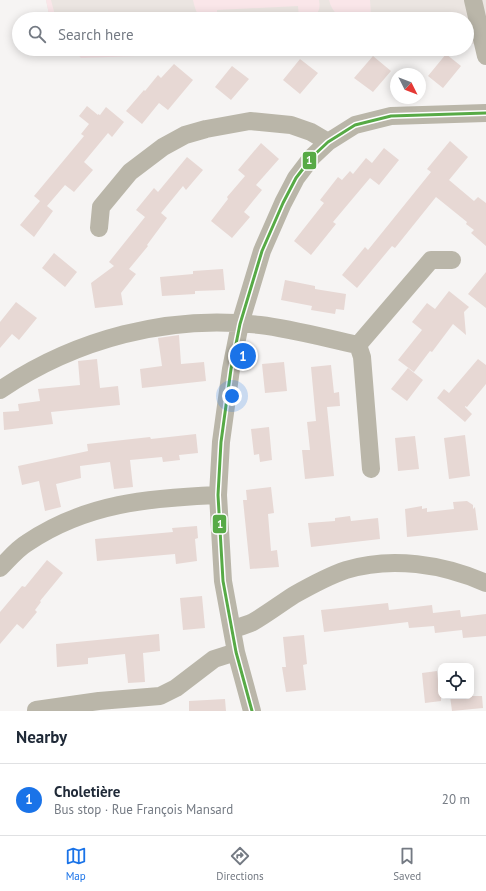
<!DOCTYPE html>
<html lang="en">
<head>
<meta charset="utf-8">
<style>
  body { margin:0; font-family:"PT Sans",sans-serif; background:#f6f6f7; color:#1f2937 }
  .controls { position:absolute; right:12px; bottom:12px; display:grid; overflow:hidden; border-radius:8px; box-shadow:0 2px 10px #0003 }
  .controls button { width:36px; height:36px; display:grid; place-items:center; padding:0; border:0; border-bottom:1px solid #e0e1e3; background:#fff; color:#1f2937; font:20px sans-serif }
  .compass { position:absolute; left:390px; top:68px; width:36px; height:36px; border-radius:50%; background:#fff; box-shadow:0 2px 10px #0003; rotate:132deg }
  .you { position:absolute; left:232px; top:396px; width:14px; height:14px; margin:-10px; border:3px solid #fff; border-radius:50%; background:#1a73e8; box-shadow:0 0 0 6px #1a73e833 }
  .badge { display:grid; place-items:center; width:26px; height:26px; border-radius:50%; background:#1a73e8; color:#fff; font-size:13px; font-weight:700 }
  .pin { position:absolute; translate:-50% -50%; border:2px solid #fff; box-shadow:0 1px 4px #0006 }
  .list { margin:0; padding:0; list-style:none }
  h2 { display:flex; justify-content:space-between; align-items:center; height:52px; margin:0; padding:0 16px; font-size:17px }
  h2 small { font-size:13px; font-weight:400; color:#747a83 }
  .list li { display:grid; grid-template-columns:26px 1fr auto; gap:12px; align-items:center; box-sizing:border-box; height:72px; padding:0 16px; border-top:1px solid #e0e1e3 }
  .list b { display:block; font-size:15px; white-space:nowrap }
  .list p { margin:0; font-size:13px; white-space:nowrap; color:#747a83 }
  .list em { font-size:13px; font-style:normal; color:#747a83 }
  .icon { flex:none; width:22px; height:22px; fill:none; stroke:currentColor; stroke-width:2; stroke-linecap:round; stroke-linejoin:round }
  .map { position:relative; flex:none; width:486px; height:711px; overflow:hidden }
  .search { position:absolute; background:#fff; box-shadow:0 2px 10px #0003; left:12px; right:12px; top:12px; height:44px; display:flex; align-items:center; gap:10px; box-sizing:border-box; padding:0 14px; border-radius:22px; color:#747a83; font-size:15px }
  .sheet { height:124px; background:#fff }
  nav { display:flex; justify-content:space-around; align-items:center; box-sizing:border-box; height:56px; border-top:1px solid #e0e1e3; background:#fff; font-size:11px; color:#747a83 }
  nav a { display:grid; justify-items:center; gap:2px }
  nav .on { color:#1a73e8 }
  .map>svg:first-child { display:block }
  .built { fill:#ebe5e1 }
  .green { fill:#fae6e9 }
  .building { fill:#e7d8d4 }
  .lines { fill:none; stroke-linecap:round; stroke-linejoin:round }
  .street { stroke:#bab6a9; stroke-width:18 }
  .bus-1-casing { stroke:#fff; stroke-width:6 }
  .bus-1 { stroke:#57aa46; stroke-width:3 }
  .line-badge { stroke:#fff; stroke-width:1.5 }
  .badge-label { font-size:11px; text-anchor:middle; font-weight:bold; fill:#fff }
</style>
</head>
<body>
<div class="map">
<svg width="486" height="711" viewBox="0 0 486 711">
  <rect width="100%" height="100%" fill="#f6f4f3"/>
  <path class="built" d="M46,0H486V43L467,44V19H50Z"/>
  <path class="green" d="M46,0H51L56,19H50Z
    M193,0H319C322,16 312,17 299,18L298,6L217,10V19C199,19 197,17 193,0Z
    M329,0H370L371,15C352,16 335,24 329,0Z
    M73,49H323L81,58Z"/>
  <path class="building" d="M446,54L461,66L443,88L428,76Z
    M373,56L391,71L373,92L354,78Z
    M300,59L318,73L300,94L283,80Z
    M174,64L193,80L168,110L159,103L142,124L126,111L144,90L145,91L158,75L161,78Z
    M232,66L249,79L231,100L215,87Z
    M87,106L98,115V114L100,115L106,107L124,122L112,137L108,133L84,162L93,170L74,192L65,185L47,206L53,211L34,237L20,225L40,201L34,196L84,136L81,134L89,124L79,116Z
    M450,141L468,157L449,180L474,201L478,197L486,203V246L471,233L474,230L466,224L467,222L436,197L395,248L392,246L357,288L342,275L365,247L368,250L431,172L427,169Z
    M261,143L279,159L256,185L262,190L244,212L250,217L232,238L211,221L228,199L227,197L245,176L238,170Z
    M384,148L399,160L379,185L370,178L333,222L336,224L311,255L294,241L324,203L320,200L338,177L342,180L350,171L353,174L366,158L372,163Z
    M187,157L203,170L186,190L183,186L161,213L167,218L147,245L148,246L129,269L136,274L121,293L123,305L95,308L91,283L114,266L109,262L145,217L136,210L154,188L158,192Z
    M54,253L77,272L65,287L42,268Z
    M223,269L225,290L195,291V294L162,296L160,277L193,274V271Z
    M486,272V308L468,294Z
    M285,280L315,286V289L346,294L344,310L336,309L335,314L311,310L312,306L281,300Z
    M449,291L469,307L464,312L466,335L453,324L432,352L430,351L414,372L398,360L422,330L412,322L427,303L435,309Z
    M16,302L37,318L19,340L12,334L0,348V322Z
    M179,335L181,364L204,362L206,381L142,388L140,369L162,366L158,338Z
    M97,359L100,388L118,386L120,405L51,412L53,424L4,430L3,412L19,411L18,404L40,401L38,389L80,385L78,361Z
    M478,359L486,365V384L467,407L465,406V407L472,414L465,422L437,398L444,389L449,393Z
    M284,362L287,391L265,393L262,364Z
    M331,365L334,393L339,392L340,406L327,407L334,476L305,479L302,450H310L307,422L316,421L311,367Z
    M408,368L423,380L407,401L391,389Z
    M269,427L272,460L260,462L259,454L254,455L251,429Z
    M196,434L198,453L179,455L180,460L163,462L162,457L130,460L133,487L114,489L110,462L80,466L81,478L56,484L61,507L45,511L39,481L22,485L18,466L88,451L87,444L150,437L151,439Z
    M465,435L470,476L449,479L444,438Z
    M415,436L419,469L398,471L395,438Z
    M271,487L274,513L268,514L271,551L277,550L279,567L250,569L243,500H247L246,490Z
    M467,501L473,505V509L475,507L478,530L407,537L405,509L422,506V509L427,508V512L454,509L453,502Z
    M350,516L351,521L378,518L380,539L311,547L308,523L335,521V518Z
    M197,526L198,538L195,539L197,561L176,564L175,554L97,561L95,539L173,532L172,528Z
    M47,560L63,573L40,601L41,602L35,610L37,612L23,629L17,624L0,644V612L22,586L25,587Z
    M202,596L205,628L183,630L180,598Z
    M388,603L389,610L432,605L433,613L460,610L461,617L486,614V636L463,638L462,630L435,633L434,626L409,628L408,622L324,632L321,610Z
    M159,634L160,651L143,653L145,682L128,683L125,654L88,658V664L57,667L56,644Z
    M304,635L307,664L303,665L306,690L286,692L282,667H286L283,637Z
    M437,671L438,680H441V701L425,703L422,673Z
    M450,696H482L483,708L452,711Z
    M225,699L226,711H189V701Z"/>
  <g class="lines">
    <path class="street" d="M473,0L486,56
      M99,228L101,207L130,172L163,147L185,135L206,129L250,121L291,125L311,132L328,142
      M358,345L362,357L371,469
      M0,390C75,339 169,314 260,325C293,329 325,338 358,345L431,260H452
      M0,568C9,559 17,549 27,543C86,503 149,498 218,495
      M233,629C239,627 247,625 253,622C267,614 280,604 294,595C310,586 328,576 346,570C391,556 443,564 486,583
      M36,710L99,701L160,696L176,688L214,659L236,652
      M252,711L236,652L223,581L218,495L221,442L231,369L240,324L262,251L283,203L296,178L312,157L328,142L355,125L391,116L486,113"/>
    <defs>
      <path id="bus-1" d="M252,711L236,652L223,581L218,495L221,442L231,369L240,324L262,251L283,203L296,178L312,157L328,142L355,125L391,116L486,113"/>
    </defs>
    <use href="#bus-1" class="bus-1-casing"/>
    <use href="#bus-1" class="bus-1"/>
  </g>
  <g class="line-badge">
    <rect x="302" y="151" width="15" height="19" rx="4" fill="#57aa46"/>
    <rect x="212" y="514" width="15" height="20" rx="4" fill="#57aa46"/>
  </g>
  <g class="badge-label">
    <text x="309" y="164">1</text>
    <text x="220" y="528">1</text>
  </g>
</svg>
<div class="controls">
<button><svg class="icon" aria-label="locate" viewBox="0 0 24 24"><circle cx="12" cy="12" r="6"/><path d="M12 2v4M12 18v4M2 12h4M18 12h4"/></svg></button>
</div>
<svg class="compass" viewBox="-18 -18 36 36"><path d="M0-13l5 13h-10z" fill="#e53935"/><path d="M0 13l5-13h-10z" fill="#747a83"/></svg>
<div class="you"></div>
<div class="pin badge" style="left:243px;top:356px">1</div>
<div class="search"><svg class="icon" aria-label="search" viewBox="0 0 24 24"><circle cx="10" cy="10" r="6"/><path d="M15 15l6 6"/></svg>Search here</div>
</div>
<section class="sheet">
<h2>Nearby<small></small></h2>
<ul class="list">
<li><span class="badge">1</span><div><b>Choletière</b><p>Bus stop · Rue François Mansard</p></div><em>20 m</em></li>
</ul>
</section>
<nav>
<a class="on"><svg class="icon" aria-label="map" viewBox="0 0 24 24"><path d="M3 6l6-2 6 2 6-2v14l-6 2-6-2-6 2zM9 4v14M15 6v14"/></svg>Map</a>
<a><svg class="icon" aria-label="directions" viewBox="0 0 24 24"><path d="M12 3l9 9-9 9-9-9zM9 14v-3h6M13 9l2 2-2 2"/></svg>Directions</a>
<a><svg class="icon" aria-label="saved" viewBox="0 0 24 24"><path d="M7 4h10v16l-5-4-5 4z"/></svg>Saved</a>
</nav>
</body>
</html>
